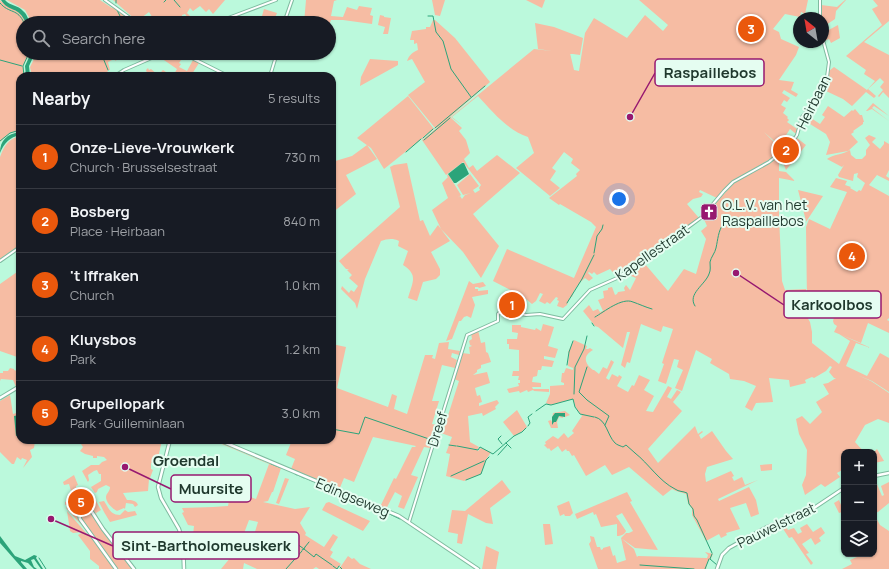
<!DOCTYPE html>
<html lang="en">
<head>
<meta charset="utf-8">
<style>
  body { margin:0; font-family:Manrope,sans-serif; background:#242831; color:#f1f3f6 }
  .controls { position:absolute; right:12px; bottom:12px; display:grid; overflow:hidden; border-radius:8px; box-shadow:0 1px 3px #0004 }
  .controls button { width:36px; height:36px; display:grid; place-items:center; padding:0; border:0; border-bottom:1px solid #363941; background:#171b24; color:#f1f3f6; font:20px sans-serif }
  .compass { position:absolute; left:793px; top:12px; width:36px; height:36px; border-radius:50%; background:#171b24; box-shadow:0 1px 3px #0004; rotate:329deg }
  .you { position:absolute; left:619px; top:199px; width:14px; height:14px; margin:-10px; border:3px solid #fff; border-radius:50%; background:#1a73e8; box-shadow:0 0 0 6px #1a73e833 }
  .badge { display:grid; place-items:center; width:26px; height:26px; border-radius:50%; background:#ea580c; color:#fff; font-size:13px; font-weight:700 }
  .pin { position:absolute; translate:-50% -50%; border:2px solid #fff; box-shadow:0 1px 4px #0006 }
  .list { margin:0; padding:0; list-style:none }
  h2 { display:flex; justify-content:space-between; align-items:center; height:52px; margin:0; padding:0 16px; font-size:17px }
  h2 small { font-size:13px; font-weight:400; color:#9ea1a6 }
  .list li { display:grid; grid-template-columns:26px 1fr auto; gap:12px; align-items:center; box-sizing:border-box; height:64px; padding:0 16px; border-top:1px solid #363941 }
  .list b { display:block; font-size:15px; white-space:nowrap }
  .list p { margin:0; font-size:13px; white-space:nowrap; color:#9ea1a6 }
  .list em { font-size:13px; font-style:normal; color:#9ea1a6 }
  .icon { flex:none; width:22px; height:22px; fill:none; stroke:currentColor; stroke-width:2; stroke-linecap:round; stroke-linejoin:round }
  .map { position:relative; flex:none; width:889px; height:569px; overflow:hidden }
  .search { position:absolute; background:#171b24; box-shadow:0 1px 3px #0004; left:16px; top:16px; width:320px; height:44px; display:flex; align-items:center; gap:10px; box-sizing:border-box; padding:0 14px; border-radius:22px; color:#9ea1a6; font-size:15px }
  .panel { position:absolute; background:#171b24; box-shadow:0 1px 3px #0004; left:16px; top:72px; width:320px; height:372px; border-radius:12px }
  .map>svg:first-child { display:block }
  .green { fill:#f6bca3 }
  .water { fill:#2ca47a }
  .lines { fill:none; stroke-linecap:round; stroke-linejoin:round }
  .stream { stroke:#2ca47a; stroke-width:1 }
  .tertiary-casing { stroke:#7fbba0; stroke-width:4 }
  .secondary-casing { stroke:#7fbba0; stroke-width:4.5 }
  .tertiary { stroke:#fff; stroke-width:2 }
  .secondary { stroke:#fff; stroke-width:2.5 }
  .labels { text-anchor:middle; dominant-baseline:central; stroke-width:4; stroke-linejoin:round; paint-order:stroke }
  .street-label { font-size:14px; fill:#1f382d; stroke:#e5fdf1 }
  .poi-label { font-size:14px; fill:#1f382d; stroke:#e5fdf1; text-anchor:start }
  .neighbourhood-label { font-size:15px; font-weight:bold; fill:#1f382d; stroke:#e5fdf1 }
  .leader { fill:none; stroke:#971870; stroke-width:1.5 }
  .callout-dot { fill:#971870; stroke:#e5fdf1; stroke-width:1.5 }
  .callout { fill:#e5fdf1; stroke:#971870; stroke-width:1.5 }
  .callout-label { font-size:15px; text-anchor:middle; font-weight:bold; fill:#1f382d }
</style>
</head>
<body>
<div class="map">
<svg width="889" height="569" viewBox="0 0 889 569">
  <rect width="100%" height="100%" fill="#bbf9dc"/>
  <path class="green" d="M0,0C11,12 19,7 26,23H23V53H30L23,66L24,76H20V130L9,134L0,142Z
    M7,0H100L112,8L114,6L135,23H32L25,10Z
    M113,0H225L213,14L209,9L206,12L200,6L193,11L190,8L187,13L190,16L188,18L185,14L182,15V16L185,20L182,23L179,22L177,23H156L149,12L137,21Z
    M306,0H337L334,1L331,16L343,17L347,7L357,10L359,6L372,8L370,15L373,16L372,24L343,20H331L329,25V23H304Z
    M432,0H445L440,16L435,15Z
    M526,0H545L542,8Z
    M639,0H808L805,14L801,12L800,17L785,14L773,29L779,32L781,39L799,47L796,55L779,80L794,82L791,90L798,94L796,97L784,90L782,93L790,98L787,102L784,100L781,105L786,108L783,113L788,117L787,118L789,120L787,122L797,129L796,134L790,129L781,143L784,146L782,148L764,132L777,145L773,148L777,155L730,183L717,198L700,190L699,192L703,194L701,197L693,199L687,204L699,218L623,272L616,276L610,269L597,275L594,272L592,274L589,272L588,273L593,278L589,281L585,278C579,283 574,289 572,297H570L567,305L563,308L557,306L559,301L557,300L558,298L556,297L550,304L547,302L545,304L539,301L543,294L540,293L536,301L532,304L526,299H524V297L493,281L507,249L574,278L596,227L591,222L560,204L559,205L549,198L577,176L576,174L580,170L571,163L573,159L564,152L552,168L556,171L550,180L560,188L550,196L516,168L534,153L528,137C508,131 492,111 478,96L452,117L463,126L451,117L534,49L570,53L574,70L579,71L585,33L594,18L627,38L645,15L663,31L668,25Z
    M845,0H846L836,11L835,19L826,25L823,26V18H820L821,5L837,7Z
    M873,0H889V21L864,42L889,55V98L883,92L879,97L878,96L883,90L880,87L884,82L880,78L868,89L876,96L874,98L866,92L852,106L843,99L826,91L830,82L829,81L827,85L825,84L829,71L834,67L867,90L875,81L864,74L866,70L846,56L882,25L872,9L878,6Z
    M264,9L277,13L274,20L262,16Z
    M380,15L384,16V17L391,18L388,34H383L385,27L378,25Z
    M433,20H435L455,38L490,82L450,117L462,128L459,131L466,140L470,153L464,159L469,168L473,165L477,171L497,155L520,173L473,214L499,246L481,278L463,252L441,229L432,210L448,198L442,183L448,177L447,176L448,174L461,195L457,198L460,196L462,199L465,195L471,193L463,195L457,185L470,174L479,186L473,190L475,193L480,190L479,188L481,185L463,162L446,175L422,140L438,127L435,128L408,95L425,82L412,59L407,61C409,55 413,52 418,50L417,43L414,44V40H410L412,31L426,29V27H430Z
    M535,23L554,27L583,38L580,55L538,49Z
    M838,25L840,38L831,43L829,39L824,41L823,33Z
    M37,53H118L123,59L117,57L116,61L114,59L108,62L110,70H108L106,76H32L30,67Z
    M166,53H169L171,56L175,55L181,60L179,63L181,64L179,67L187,71L193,60L199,63L192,74L196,76H173L177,69L158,56Z
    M370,59L398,61V65L360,86L361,77Z
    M148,68L149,70L151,69L158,75L163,70L172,76H143L147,73L146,70Z
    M408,96L434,129L384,169L371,148L357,138Z
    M873,103L889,116L874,106L872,108L889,121L872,109L867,111H866Z
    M828,106L844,117L852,110L853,111L855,109L860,115H862L864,122H863V124L853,131L854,132L851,134L858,142L848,151L826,155L830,142L826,134L802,119L805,114L820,124L825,117L822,115Z
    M869,135L876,138L872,142L880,149L884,144V141L889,144V170L886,176L889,178V181L877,175L869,185L889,196V318L887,320L889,321V333L868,323L861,343L834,332L837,326L834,324L833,321L836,311L823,306L826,297L818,296L815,303L807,300L806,227L809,219L830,229L847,192L830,187L836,178L847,181L845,185L851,187L850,188L857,192L859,190L861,191L865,183L857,177L858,173L854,174L853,181L839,177L838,175L844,165L842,167L827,159C833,154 843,155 850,150L851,155L856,159H862L866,155V150L870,145L865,138Z
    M20,136V245L0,259V157C4,146 8,139 20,136Z
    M797,138L806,145L786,170L780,156L791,146Z
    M367,145L377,159L346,175L356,194L332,213V162L352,156Z
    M779,157L781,162L779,163V171L786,172L795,181L779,178V217L782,281L785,290L806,289L807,317L810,322L812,332V343L839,364L850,341L839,334L871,348L856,343L846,366L867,376L880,353L889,358V392L872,381L857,375L871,381L889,393V423L878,419L865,425L855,442L864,452H844V469L837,473L840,477L825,487L821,484L805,495L802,485L806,475L807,450L799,434L796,419L802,416L810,424L822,412L816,402L829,394L823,384L828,383L836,378H834L829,372L832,367L830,366L826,371L814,378L812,377L805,380L806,383L790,387L789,380L769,378L773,402L756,403L752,411L745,407L756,386L744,381L730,379L729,374L710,363L712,359L696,350L682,391L675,388L683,370L677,367L679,360L674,359L666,384L658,381L664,364L662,363L673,329L663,326L661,332L641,324L630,363L627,362L625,368L621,365L630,332H627L623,348L598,327L595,326L583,311L589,305L593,311L598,309L600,312L603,311L598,300L604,298L603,291L608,290V288L612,287L615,295L617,294L618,292L625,291L624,288L626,285L630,290L636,278L631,276L620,277L658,250L660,252L645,264L668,291L684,269L696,274L706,239L701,231L707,226L703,217L734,183Z
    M407,163L420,221L423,220L430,236L438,225L450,241L431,252L440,269V275L436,279L423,282L417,301L408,298C412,283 419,275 403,265L408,251L398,246L399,241C393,238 387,239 381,241L365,279L357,309L355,303L341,289L342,286L349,293L351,290L354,292L358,286L349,278L352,275L347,270L349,269H346L339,261L400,207L390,167L394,165Z
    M798,190L823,196L806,222V221Z
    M17,272L20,275V358L0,351V284Z
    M469,281L473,284L483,282L486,286L479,288L478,287H475V289H478V291L488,290V294L472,297L475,305L471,318L467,316L464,317L461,321H459L452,339L446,341Z
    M543,324L554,327L548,346L558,349L555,358L544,356V359L554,361L552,367L542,366L541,370H538L537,376L533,377L532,382L541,383V387H532L533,389H549V392L534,391L533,390L528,392L527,390L520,393L519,391L509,393L507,389L519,386L518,383H520V380H518L519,376H512L513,371H519V350L509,349V344H507V339H517L518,333L512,332V325H521V327L535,330L536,328L541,331Z
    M478,330L481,343L485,342L486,352L488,353L491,362L481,365V368L477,370V372L473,375L487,372L490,383L475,388L477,396L480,395L482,402L479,403V406L497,400L499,403L495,407L496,409L483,416L482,413L468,416L470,442L479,447L477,450L478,451L481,448L491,452L486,460L481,474L464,481L446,476L450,454L446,453L452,437L441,433L444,428L459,381L454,379L462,353L470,354L469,347L472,346L470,345L469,341L472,339L471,333Z
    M574,340L587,346L586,349H588L590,348L593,350C582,356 585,364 593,370H594L599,374L603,367L607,369L611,360L614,362L606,378L609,380L612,374L618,377L619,375L622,377L617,386L628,392L632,385L634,386L639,375L650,380L644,390L654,396L646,411L653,412L668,386L672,388L667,397L671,399L677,390L681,392L673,402L682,411L648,449L658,463L695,426L698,434L702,431L703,432L699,435L701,439L712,431L726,451L733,459L707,467L705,474L706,482L731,471L734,476L750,468L732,477L734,481L742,477L745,485L758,480L718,499L719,501L749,487L756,500L759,514L751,517L746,503L730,508L740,529L726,533L727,535L721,538L719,534L706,541L692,515V509L688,503L686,494L676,491L672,489L663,496L629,467L612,475L605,465L586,476L574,455L572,456L569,451H567L566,449L562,452L558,446L551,451L549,448L548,449L544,445L546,444L545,442L553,436L558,439L564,433L568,438L574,433L572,431L582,416L576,408L573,399L550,405L546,403L550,394V386L564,385V383L561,382L562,373H564L566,368L573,370V368L568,366L569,353L568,352Z
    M449,342L448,349L460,351L459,355L452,353L451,357L457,360L455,368L442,365L432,401H439L432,424L437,425L430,448L424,447L411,475L418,477L404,509L398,507L402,496L395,492L386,509L380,507L394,478L396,479L412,447H415L416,446L373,437L354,482L344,478L339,490L291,469L295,459L286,455L292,440H332V344L346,347L337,388L388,407L392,394L397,396L394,409L407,414L425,355H433L432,358L435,359L439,343Z
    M20,367V384L16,387L13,380L1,379L0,381V373H3V371H8L10,368L14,369V370L17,371Z
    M10,395L13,414L20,412V440H52L47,443L35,441L34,448L30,450L32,457L23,468L27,460L22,458L21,460L17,457L14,464H12L0,452V401Z
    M517,410L527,427L521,432L514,436L503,422Z
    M565,411L570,415L565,417V413H555L552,425L554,422H556L559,416L560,415L563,417V418L559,417L557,422L558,428H551L548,421L551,420L552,422L553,413Z
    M88,440H162L157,463H151V469L153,470L150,478L149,479L148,491L123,493L127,500C131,500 136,500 138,505L135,507L133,504L126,503L125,509L124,508L117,511C113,509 106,503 106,497C106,493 110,492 110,487L106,485L98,489L97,492L95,493L91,487L101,481V474H99L97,470L94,471L88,475L89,480L88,482L82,471L91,465H99L102,462L107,460L104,457L97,456V458H93V456L85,454L80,451L83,447L81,444L85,441L88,444Z
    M217,441L270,464L281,468L273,492H272L268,501L263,502L295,509L310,507L300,523L306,533L305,535L324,547L333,534L338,537L330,550L333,552L330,557L341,564L337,569H319L316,567L313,569H257L244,563L243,569H221L240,546L250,548L258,522L249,520L240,544L239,545L193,535L194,526L188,525L182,513L184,512L182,508L213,507L228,506L231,489L241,490V494L256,499L269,464L217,442Z
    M877,449L884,461L874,463V452Z
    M772,464V470L761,471L760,465Z
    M74,475L78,485L76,486V488L71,491L69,484L64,485L63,482Z
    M874,477L882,496L884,495L881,486L889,482V503L878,512L874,513Z
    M285,478L289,479L279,504L276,503Z
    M502,480L511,492L490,508L493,524L486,523L468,514L462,544L457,543L458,534L448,532L452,510L465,511Z
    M90,490L101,510L96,513L102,526C98,521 96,511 90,507C84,503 76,509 77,516C78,521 84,526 86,530L66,508L68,507V504L65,505V502Z
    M627,492L632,501L630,502L658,550L635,548L621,538L626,533H629L633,531L622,513L616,516L626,531C625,534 621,536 617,536V524L601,527L596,514L594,515L593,512L577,519L575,514Z
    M839,500L841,505L844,503V514L842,512L839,513L834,503Z
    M104,501C109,508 110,515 120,515L125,510L128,512L135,511L137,515L110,522L104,512L99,502Z
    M569,501L573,513L570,516H565L564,514L560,516L557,506Z
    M329,502L370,521L363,531L322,510L326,503Z
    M82,509H86L90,511L132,569H118L81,518L80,512Z
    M67,511L87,534L93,538L115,569H99V566L90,559V551L78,535L83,532L73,533L70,531Z
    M874,514L880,525L889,531V569H842L852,564L850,560L857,557L855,554H874Z
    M783,522L788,530L794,528L798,534L802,532L800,528L807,524L813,532L821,527L825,533L819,538L821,541L815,545L811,538L802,544L809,553L806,554L813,563L811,565L792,537L789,538L780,524Z
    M543,524H550L553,544L545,545Z
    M590,536L594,537L597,547H600L601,550L603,549V548L610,546L613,556L615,555L617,563L626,560L621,538L634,549L637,557L638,556L707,558L708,555L705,552L713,554L710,560H708L706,569H598L589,544L591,541Z
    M486,546L499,552L496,569H482Z
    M348,556L352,559L354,558L360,564L371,569H339Z"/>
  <path class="water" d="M1,0H5C10,6 18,5 23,11C27,14 28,19 30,23H26C18,5 9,13 1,0Z
    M31,53H35L29,66L30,76H26L25,66Z
    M20,132V135C10,137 4,143 0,153C0,140 7,134 20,132Z
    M462,163H464L469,174L456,183H454L448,174Z
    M555,413H565V417L559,416L556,422H554L552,425V417Z
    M19,415H20V435L16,436L14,416Z
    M0,536L15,556L25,560L34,555L37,556L36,558L43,569H41L34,559L31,560L34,567L37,569H34L28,563L21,561V562L27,569H23L0,543Z"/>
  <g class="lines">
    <path class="stream" d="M174,0L180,7
      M164,2L166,0
      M0,3C9,14 18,8 24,23
      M116,3V0
      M428,16H433L436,32L443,41L451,69L471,97
      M116,23L120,16L117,10
      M101,53L108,70
      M0,60L22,66
      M24,76L23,66L29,53
      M435,128L485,86
      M423,138L433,129
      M424,140L450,118
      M0,141L10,133L20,130
      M406,152L421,139
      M594,253L597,236L602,229L603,225
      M567,303L582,279L594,255
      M695,306C687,294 705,285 709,274C711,270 710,266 710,262C711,257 715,253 716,248C718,239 718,232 723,224
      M595,317C604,312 622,297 633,302C639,304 645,307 652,309
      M592,323L594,326
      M567,365L569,352L573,341
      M587,367L579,392L587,400L609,416L605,425
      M574,394L575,367L584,349L587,336
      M536,411L546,404L551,405L573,399L575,407L580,414L594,417
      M595,417C607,420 607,435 615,443C617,445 621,446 623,447L626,445L635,453
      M528,426L530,423L528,417L532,414
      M332,429L359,434L365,417L432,440
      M501,436L498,439L502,444
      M506,443L511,448
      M449,445L456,446
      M457,446L478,450L480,447L493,454L514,436L522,432L526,428
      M635,453C649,464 659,481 675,489C679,492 683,491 687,493L689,504L693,509L694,516L697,520L712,553
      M498,455L507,445
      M271,464L279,467
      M295,474L297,475
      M298,475L304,478
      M451,476L484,461
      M305,478L322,485
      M466,480L481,474L486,460L489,457
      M324,486L331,489
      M357,500L372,507
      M373,507L377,509
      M381,510L400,519
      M293,541L304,549L305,547
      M305,547L309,542
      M302,550L304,549L314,557L316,554L332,565
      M712,554L710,559L717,565
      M39,558L46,569
      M640,565L694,569
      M333,566L337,569L339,566
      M340,567L342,569
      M286,569L302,551
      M705,569L709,559"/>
    <defs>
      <path id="tertiary" d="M105,0L137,23
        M820,18V0
        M215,23L276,0
        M284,23L292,0
        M182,53L228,76
        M115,76L124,70L163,53
        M270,76L277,53
        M0,261L20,247
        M409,522L467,335L498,321V314L501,311H507L526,315L540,314L563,319L590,290L617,278L687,228L702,217L724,191L733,182L769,162L791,144L797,135L802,117L817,99L827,77L829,62L823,40"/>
      <path id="secondary" d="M0,398L20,386
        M170,440L158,487L161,498L179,529L183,542L184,569
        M219,440L399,516L478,569
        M874,476L889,473
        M116,569L80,519L79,513L82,509L87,508L92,512L103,529L134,569
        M717,569L722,555L729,548L767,527L811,510L844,488"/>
    </defs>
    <use href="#tertiary" class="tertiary-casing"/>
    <use href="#secondary" class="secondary-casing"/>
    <use href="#tertiary" class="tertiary"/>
    <use href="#secondary" class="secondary"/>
  </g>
  <defs>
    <symbol id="church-square" viewBox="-11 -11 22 22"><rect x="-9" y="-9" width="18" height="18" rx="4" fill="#971870" stroke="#e5fdf1"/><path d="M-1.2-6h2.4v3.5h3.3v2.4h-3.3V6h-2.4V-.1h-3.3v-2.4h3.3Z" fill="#fff"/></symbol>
  </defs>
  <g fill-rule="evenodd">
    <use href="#church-square" x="699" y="202" width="20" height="20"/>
  </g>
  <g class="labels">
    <g class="street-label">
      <text transform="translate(813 102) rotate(-63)">Heirbaan</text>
      <text transform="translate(652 252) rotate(-35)">Kapellestraat</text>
      <text transform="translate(437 429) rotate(-73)">Dreef</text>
      <text transform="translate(353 497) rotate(23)">Edingseweg</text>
      <text transform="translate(776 525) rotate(-26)">Pauwelstraat</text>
    </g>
    <g class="poi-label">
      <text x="722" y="204">O.L.V. van het<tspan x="722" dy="16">Raspaillebos</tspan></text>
    </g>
    <g class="neighbourhood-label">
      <text x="186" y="460">Groendal</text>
    </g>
  </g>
  <path class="leader" d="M630 117L655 73M736 273L784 305M125 467L171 489M51 519L113 546"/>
  <g class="callout-dot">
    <circle cx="630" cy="117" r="4"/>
    <circle cx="736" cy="273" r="4"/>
    <circle cx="125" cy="467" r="4"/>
    <circle cx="51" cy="519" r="4"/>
  </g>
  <g class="callout">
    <rect x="655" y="59" width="109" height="27" rx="4"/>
    <rect x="784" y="291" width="97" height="27" rx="4"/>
    <rect x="171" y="475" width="80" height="27" rx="4"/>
    <rect x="113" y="532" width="186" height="27" rx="4"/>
  </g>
  <g class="callout-label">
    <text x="710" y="78">Raspaillebos</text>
    <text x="832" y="310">Karkoolbos</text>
    <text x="211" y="494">Muursite</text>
    <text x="206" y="551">Sint-Bartholomeuskerk</text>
  </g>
</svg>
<div class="controls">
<button>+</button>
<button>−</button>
<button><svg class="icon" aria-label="layers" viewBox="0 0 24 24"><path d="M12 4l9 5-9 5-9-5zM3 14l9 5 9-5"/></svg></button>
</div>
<svg class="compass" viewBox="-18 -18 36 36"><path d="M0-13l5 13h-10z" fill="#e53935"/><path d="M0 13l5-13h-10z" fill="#9ea1a6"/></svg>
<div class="you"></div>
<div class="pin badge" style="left:512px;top:305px">1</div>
<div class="pin badge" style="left:786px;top:150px">2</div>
<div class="pin badge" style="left:751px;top:29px">3</div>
<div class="pin badge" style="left:852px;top:256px">4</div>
<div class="pin badge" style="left:81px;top:502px">5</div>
<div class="search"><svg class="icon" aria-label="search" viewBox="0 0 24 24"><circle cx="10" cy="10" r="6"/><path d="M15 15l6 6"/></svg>Search here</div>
<section class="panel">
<h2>Nearby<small>5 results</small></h2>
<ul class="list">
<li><span class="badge">1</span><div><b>Onze-Lieve-Vrouwkerk</b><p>Church · Brusselsestraat</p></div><em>730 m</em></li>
<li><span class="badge">2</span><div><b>Bosberg</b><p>Place · Heirbaan</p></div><em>840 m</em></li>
<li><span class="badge">3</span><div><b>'t Iffraken</b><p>Church</p></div><em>1.0 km</em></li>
<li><span class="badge">4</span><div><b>Kluysbos</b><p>Park</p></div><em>1.2 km</em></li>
<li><span class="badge">5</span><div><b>Grupellopark</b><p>Park · Guilleminlaan</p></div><em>3.0 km</em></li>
</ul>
</section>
</div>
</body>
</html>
